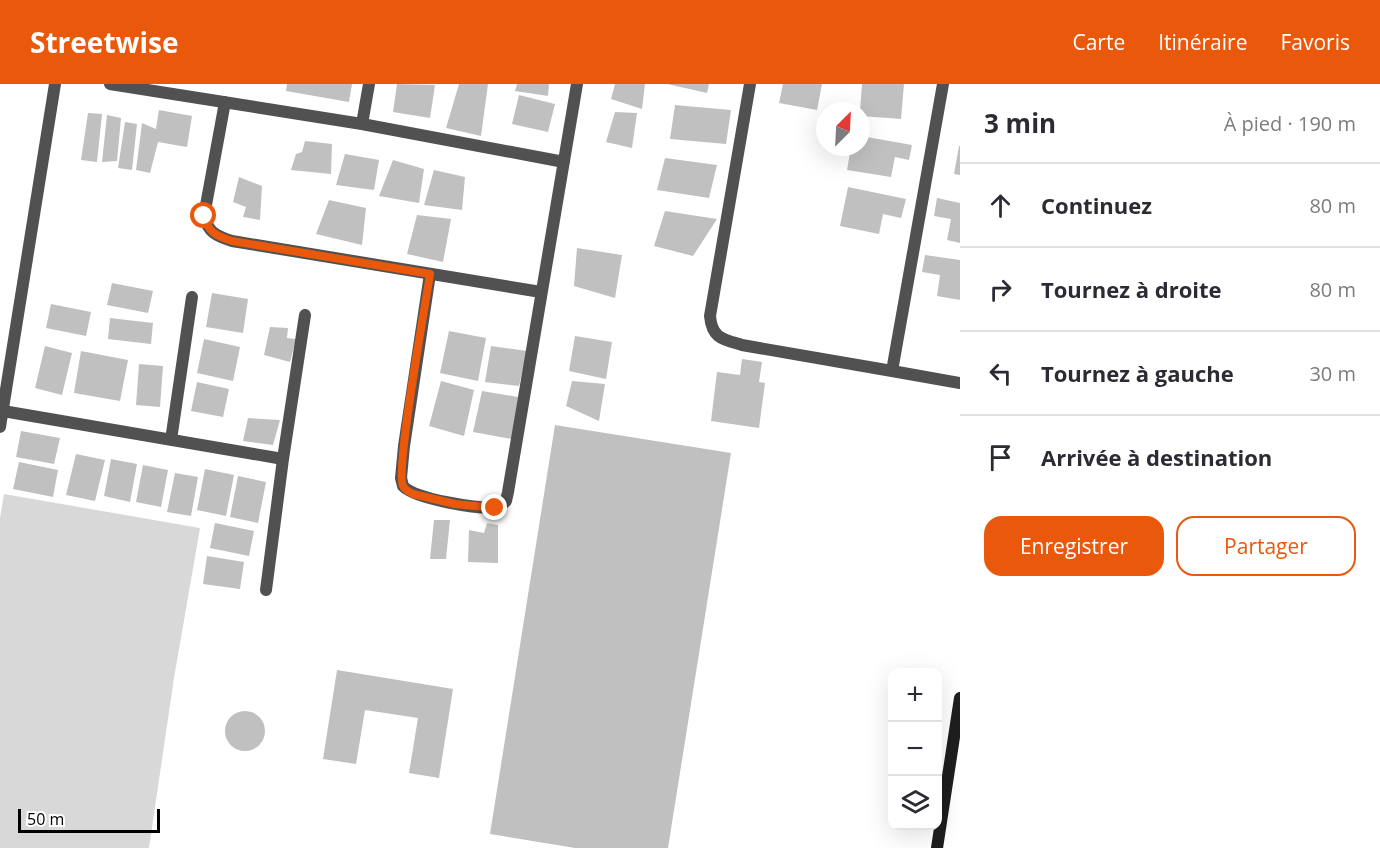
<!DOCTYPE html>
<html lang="fr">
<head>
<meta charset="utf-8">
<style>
  body { margin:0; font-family:"Open Sans",sans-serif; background:#f7f7f7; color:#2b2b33 }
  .controls { position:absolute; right:18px; bottom:18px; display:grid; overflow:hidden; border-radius:12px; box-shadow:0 6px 24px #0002 }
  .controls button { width:54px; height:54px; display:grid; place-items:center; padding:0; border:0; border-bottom:2px solid #e1e1e2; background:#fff; color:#2b2b33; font:30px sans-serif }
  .compass { position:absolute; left:816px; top:18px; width:54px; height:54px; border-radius:50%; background:#fff; box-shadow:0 6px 24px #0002; rotate:24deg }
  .scale { position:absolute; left:18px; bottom:15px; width:142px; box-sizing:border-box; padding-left:6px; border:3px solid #000; border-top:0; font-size:16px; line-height:21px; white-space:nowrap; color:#000; -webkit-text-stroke:4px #fff; paint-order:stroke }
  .stop { position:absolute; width:18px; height:18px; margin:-14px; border:4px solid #ea580c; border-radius:50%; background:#fff }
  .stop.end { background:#ea580c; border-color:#fff; box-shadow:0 2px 6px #0008 }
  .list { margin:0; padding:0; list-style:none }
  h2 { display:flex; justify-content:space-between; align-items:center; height:78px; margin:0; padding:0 24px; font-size:26px }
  h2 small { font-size:20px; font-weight:400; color:#7c7c81 }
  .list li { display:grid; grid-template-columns:39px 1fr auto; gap:18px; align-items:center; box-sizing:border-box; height:84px; padding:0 24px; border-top:2px solid #e1e1e2 }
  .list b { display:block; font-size:22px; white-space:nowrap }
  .list em { font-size:20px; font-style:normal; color:#7c7c81 }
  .actions { display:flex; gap:12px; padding:18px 24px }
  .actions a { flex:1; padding:14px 0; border:2px solid #ea580c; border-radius:18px; text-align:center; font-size:21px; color:#ea580c }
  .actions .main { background:#ea580c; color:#fff }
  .icon { flex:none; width:33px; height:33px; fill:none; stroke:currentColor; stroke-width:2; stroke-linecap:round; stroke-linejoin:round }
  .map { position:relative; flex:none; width:960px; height:764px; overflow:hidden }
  header { display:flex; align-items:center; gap:36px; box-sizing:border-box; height:84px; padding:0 30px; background:#ea580c; color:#fff }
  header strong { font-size:28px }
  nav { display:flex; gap:33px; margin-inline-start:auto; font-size:21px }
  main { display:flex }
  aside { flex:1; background:#fff }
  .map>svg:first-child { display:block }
  .green { fill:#d8d8d8 }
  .building { fill:#c0c0c0 }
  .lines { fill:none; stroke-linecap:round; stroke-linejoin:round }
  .minor { stroke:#515151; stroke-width:12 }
  .secondary { stroke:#1e1e1e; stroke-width:12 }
  .route { stroke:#ea580c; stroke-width:8 }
</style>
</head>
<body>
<header>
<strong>Streetwise</strong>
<nav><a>Carte</a><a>Itinéraire</a><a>Favoris</a></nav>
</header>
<main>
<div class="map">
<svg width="960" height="764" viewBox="0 0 960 764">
  <rect width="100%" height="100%" fill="#fff"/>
  <path class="green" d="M4,410L200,444L174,594L149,764H0V434Z"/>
  <path class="building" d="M287,0H352L349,18L286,7Z
    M397,0L435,1L430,34L393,28Z
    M459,0H488L481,52L446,44Z
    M517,0H549L548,12L515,7Z
    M615,0H645L642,25L611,15Z
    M667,0H709L707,9Z
    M783,0H822L817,26L779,19Z
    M862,0H904L901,35L861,32L860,27Z
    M519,11L555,20L548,48L512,40Z
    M675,21L731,26L726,60L670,55Z
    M159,26L192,32L187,63L158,58L150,89L136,86L142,39L156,45Z
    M615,28L637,29L632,64L606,58Z
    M88,29L102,30L97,78L81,76Z
    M107,31L121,34L117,77L102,78Z
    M125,38L137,40L132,86L118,84Z
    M861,52L912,61L909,76L895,73L891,93L847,86L851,63H861Z
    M305,57L332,60L331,90L291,86L296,70L302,68Z
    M959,62H960V91L954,90Z
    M345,70L379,76L374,106L336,101Z
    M665,74L717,81L709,114L657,106Z
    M393,76L424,85L419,119L379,112Z
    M434,86L465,93L462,126L424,121Z
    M239,93L262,102L260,136L243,133L246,123L233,118Z
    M848,103L906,115L901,134L883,130L879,150L840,142Z
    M937,114L960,119V159L947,156L951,135L934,132Z
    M329,116L366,124L362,161L316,150Z
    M665,127L717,135L693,172L654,162Z
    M417,131L451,135L443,178L407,170Z
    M577,164L622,171L615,214L574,202Z
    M925,171L960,176V216L937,212L940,191L922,188Z
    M112,199L153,207L148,229L107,221Z
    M212,209L248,215L243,249L206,243Z
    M51,220L91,228L86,252L46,244Z
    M110,234L153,239L151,260L108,255Z
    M270,243L288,244L287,254L296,255L290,278L264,271Z
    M449,247L486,254L478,297L440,289Z
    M575,252L612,258L606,295L569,287Z
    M204,255L240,263L233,297L197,289Z
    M45,262L72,269L62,311L35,304Z
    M491,262L527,267L519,302L485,298Z
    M81,267L128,276L120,317L74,309Z
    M742,275L762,278L759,298L765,299L759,344L711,337L717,288L740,291Z
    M139,280L163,282L160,323L136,321Z
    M441,297L474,306L464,352L429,342Z
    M572,297L605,300L599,337L566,322Z
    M197,298L229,305L223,333L191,327Z
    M482,307L518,313L512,355L473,348Z
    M248,334L280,336L273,361L243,357Z
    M555,341L731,369L668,764H575L490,750Z
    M21,347L60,354L54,380L16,373Z
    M76,370L105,376L95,417L66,411Z
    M111,375L137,380L130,418L104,412Z
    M19,378L58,386L53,413L13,405Z
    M143,381L168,386L161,423L136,418Z
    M205,385L234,391L226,432L197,426Z
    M175,389L198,393L191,432L167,428Z
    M238,392L266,398L258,439L230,433Z
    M434,436H450L446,475H430Z
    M215,439L254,447L249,472L210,464Z
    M487,439L498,441V479L468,478L469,446L484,449Z
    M207,472L244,478L240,505L203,500Z
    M337,586L453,605L439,694L409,689L418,634L365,626L356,680L323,675Z
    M225 647a20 20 0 1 1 40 0a20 20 0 1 1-40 0Z"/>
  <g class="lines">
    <path class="minor" d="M110,0L362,40L564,78
      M750,0L710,232C712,254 722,255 742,261L892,287L943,0
      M225,18L204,132C208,148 216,152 232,157L541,208
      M362,40L369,0
      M430,190L404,362L401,394L403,402C415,415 480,426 499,423L506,417L508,408L577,0
      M892,287L960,299
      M3,327L283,375
      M0,343L55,0
      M171,356L192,213
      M266,506L283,375L305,231"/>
    <path class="secondary" d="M937,764L960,614"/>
  </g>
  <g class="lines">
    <path class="route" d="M204,132C208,148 216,152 232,157L430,190C426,218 395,386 403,402C405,406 409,408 413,410L455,420L495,424"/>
  </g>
</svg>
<div class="controls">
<button>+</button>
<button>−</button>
<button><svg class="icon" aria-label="layers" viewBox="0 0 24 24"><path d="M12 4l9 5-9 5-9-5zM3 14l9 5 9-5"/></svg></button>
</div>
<svg class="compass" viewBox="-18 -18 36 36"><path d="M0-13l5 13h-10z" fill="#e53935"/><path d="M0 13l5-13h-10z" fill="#7c7c81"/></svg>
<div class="scale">50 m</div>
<div class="stop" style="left:204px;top:132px"></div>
<div class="stop end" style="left:495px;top:424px"></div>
</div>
<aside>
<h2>3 min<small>À pied · 190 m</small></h2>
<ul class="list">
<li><svg class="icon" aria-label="ahead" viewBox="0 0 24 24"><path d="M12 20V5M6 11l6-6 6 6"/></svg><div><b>Continuez</b></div><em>80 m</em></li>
<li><svg class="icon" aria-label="right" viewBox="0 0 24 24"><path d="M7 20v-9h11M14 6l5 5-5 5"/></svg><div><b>Tournez à droite</b></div><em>80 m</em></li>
<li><svg class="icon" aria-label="left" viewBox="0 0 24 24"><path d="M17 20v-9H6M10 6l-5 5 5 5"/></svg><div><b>Tournez à gauche</b></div><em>30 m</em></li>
<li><svg class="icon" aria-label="arrive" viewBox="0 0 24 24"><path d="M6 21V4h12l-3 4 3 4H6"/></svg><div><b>Arrivée à destination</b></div></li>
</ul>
<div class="actions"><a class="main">Enregistrer</a><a>Partager</a></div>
</aside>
</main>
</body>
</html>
